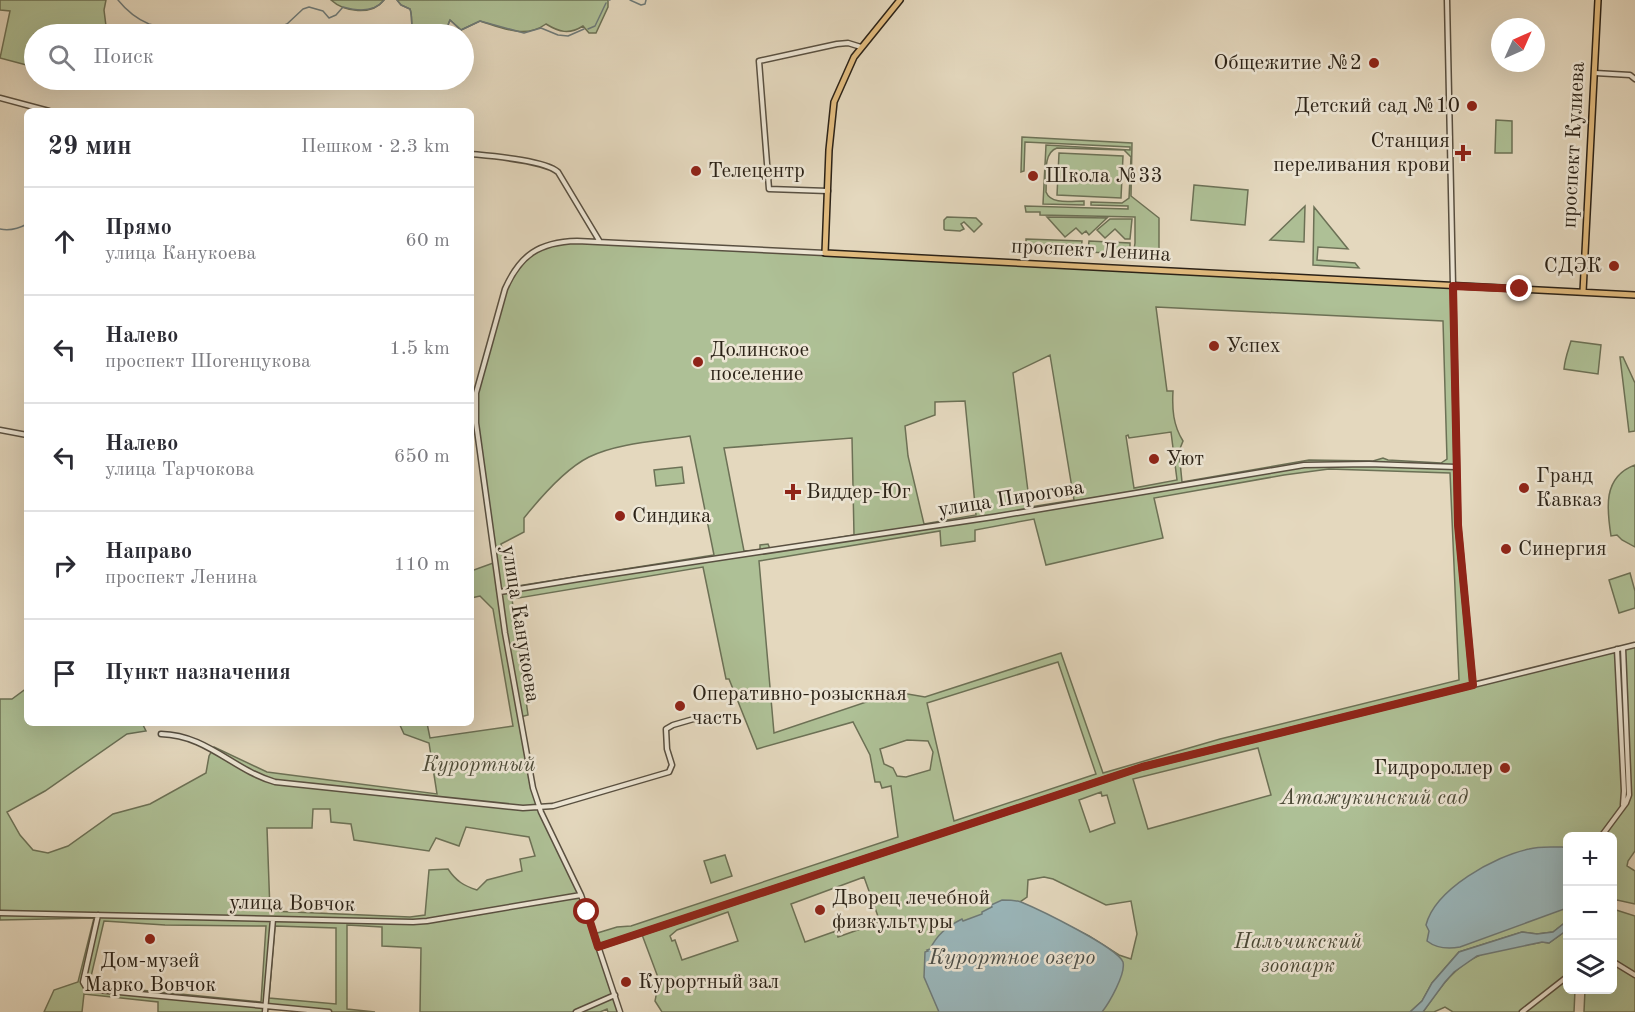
<!DOCTYPE html>
<html lang="ru">
<head>
<meta charset="utf-8">
<style>
  body { margin:0; font-family:"Old Standard TT",serif; background:#f7f7f7; color:#2b2b33 }
  .controls { position:absolute; right:18px; bottom:18px; display:grid; overflow:hidden; border-radius:9px; box-shadow:0 6px 24px #0002 }
  .controls button { width:54px; height:54px; display:grid; place-items:center; padding:0; border:0; border-bottom:2px solid #e1e1e2; background:#fff; color:#2b2b33; font:30px sans-serif }
  .compass { position:absolute; left:1491px; top:18px; width:54px; height:54px; border-radius:50%; background:#fff; box-shadow:0 6px 24px #0002; rotate:45deg }
  .stop { position:absolute; width:18px; height:18px; margin:-14px; border:4px solid #8f2418; border-radius:50%; background:#fff }
  .stop.end { background:#8f2418; border-color:#fff; box-shadow:0 2px 6px #0008 }
  .list { margin:0; padding:0; list-style:none }
  h2 { display:flex; justify-content:space-between; align-items:center; height:78px; margin:0; padding:0 24px; font-size:26px }
  h2 small { font-size:20px; font-weight:400; color:#7c7c81 }
  .list li { display:grid; grid-template-columns:39px 1fr auto; gap:18px; align-items:center; box-sizing:border-box; height:108px; padding:0 24px; border-top:2px solid #e1e1e2 }
  .list b { display:block; font-size:22px; white-space:nowrap }
  .list p { margin:0; font-size:20px; white-space:nowrap; color:#7c7c81 }
  .list em { font-size:20px; font-style:normal; color:#7c7c81 }
  .icon { flex:none; width:33px; height:33px; fill:none; stroke:currentColor; stroke-width:2; stroke-linecap:round; stroke-linejoin:round }
  .map { position:relative; flex:none; width:1635px; height:1012px; overflow:hidden }
  .search { position:absolute; background:#fff; box-shadow:0 6px 24px #0002; left:24px; top:24px; width:450px; height:66px; display:flex; align-items:center; gap:15px; box-sizing:border-box; padding:0 21px; border-radius:33px; color:#7c7c81; font-size:22px }
  .panel { position:absolute; background:#fff; box-shadow:0 6px 24px #0002; left:24px; top:108px; width:450px; height:618px; border-radius:9px }
  .map>svg:first-child { display:block }
  .green { fill:#aec096; stroke:#6c7156; stroke-width:1.5; fill-rule:evenodd }
  .water { fill:#9ab7bc; stroke:#6e7b7a; stroke-width:1.5 }
  .lines { fill:none; stroke-linecap:round; stroke-linejoin:round }
  .stream { stroke:#6e7b7a; stroke-width:1.5 }
  .minor-casing { stroke:#595041; stroke-width:7 }
  .major-casing { stroke:#2b2217; stroke-width:8 }
  .minor { stroke:#ede6d5; stroke-width:4 }
  .major { stroke:#e2bc7f; stroke-width:5 }
  .route { stroke:#8f2418; stroke-width:8 }
  .poi-dot { fill:#8f2418; stroke:#ede6d5; stroke-width:2 }
  .labels { text-anchor:middle; dominant-baseline:central; stroke-width:5; stroke-linejoin:round; paint-order:stroke }
  .poi-label { font-size:21px; fill:#2b2217; stroke:#ede6d5; text-anchor:start }
  .street-label { font-size:21px; fill:#2b2217; stroke:#ede6d5 }
  .park-label { font-size:21px; font-style:italic; fill:#4c4a37; stroke:#ede6d5 }
  .water-label { font-size:22px; font-style:italic; fill:#4c4f49; stroke:#ede6d5 }
</style>
</head>
<body>
<div class="map">
<svg width="1635" height="1012" viewBox="0 0 1635 1012">
  <rect width="100%" height="100%" fill="#e4d8be"/>
  <filter id="stains"><feTurbulence type="fractalNoise" baseFrequency=".00333" numOctaves="4"/><feColorMatrix values="0 0 0 0 .2 0 0 0 0 .09 0 0 0 0 .02 0 0 0 .5 -.17"/></filter>
  <radialGradient id="worn" r=".72"><stop offset=".6" stop-color="#630" stop-opacity="0"/><stop offset="1" stop-color="#630" stop-opacity=".3"/></radialGradient>
  <path class="green" d="M0,0H106L104,10L107,34H34V67L0,58L10,11L0,10Z
    M331,0H384C372,16 344,12 331,0Z
    M397,0H608V7L596,33H589L583,26C569,35 559,32 546,24C525,39 502,28 480,21L461,30L450,20L448,25V34H414C410,26 413,17 410,9L401,5Z
    M1496,120L1512,121V153H1495Z
    M1022,137L1132,143L1131,196L1159,218V257L1133,256L1135,243V217L1040,215V212H1026L1025,206L1128,209V206L1091,205V202L1122,203L1129,198L1131,157L1124,150L1057,148C1042,153 1047,178 1046,192C1051,205 1071,201 1084,201V205L1043,204L1046,145L1130,150V147L1025,142L1024,171L1021,172Z
    M1059,153L1123,156L1121,198L1057,195Z
    M1194,185L1248,190L1245,225L1191,220Z
    M1305,206L1304,242L1270,240Z
    M1314,207L1348,249L1318,247L1317,260L1355,263L1359,268L1313,265Z
    M947,217L976,218L982,224L974,232L964,222L961,224L964,229L960,231L945,230L944,229V220Z
    M1047,217L1107,218L1089,235L1086,231L1082,234L1076,228L1065,237Z
    M1110,219H1132L1130,239H1125L1115,229L1105,238L1097,230Z
    M1026,239L1082,241L1081,252L1026,250Z
    M564,241L1453,286L1458,525L1473,684L1635,645V851L1628,861L1627,866L1635,871V904L1617,900L1613,901L1612,836H1568L1567,921L1553,932L1537,934L1522,932L1459,952L1432,983L1422,1001L1410,1012H662L655,1001L659,980L641,932L598,947L620,1012H608L607,1009L600,1012H420L421,948L382,946V927L347,925V1009L375,1012H329L266,1006L265,1012H158V1002L84,994L82,1012H44L54,990L78,982L94,918L0,920V699H12L27,688V723H142L146,731L127,734L45,791L7,812L20,835L33,850L48,853L68,846L113,814L150,804L206,773L209,756L214,747L267,772L437,794L429,743L404,734L399,723H427L430,738L513,726L493,609L480,596L471,598V571L496,562L479,449L475,399L505,289L514,270L536,250ZM1156,307L1443,321L1447,459L1441,463L1388,460L1383,458L1373,461L1309,460L1182,482L1179,451L1183,441C1173,425 1172,409 1173,391H1167ZM1050,355L1074,500L1030,507L1013,373ZM965,401L976,515L924,524L908,456L905,426L935,415V402ZM1171,432L1177,480L1134,488L1126,436L1128,435L1129,438ZM690,436L714,555L511,587L501,544L524,532V518C540,498 565,469 589,457C617,443 659,441 690,436ZM852,438L854,535L770,549L768,544L760,545V550L744,551L724,448ZM1329,469L1450,473L1459,680L1220,739L1103,773L1061,653L925,697L896,692L774,733L759,561L940,531L941,546L975,541V530L1034,519L1046,565L1163,538L1154,498L1284,475ZM703,567L726,679H729L757,749L853,722L870,755L875,782H880L882,788L891,786L898,837L631,926L617,927L594,934L581,895L535,796L520,717L528,715L512,599ZM1058,662L1096,774L954,821L927,703ZM907,740L928,741L933,752L930,770L906,777L897,776L893,768L884,764L880,749ZM1258,748L1271,795L1148,829L1133,779ZM1101,792L1102,796L1107,795L1115,823L1090,832L1079,800ZM313,809H330L331,822L351,824L354,840L429,851L436,838L459,846L466,827L529,837L535,856L520,859L522,871L487,880L477,890C464,886 456,881 448,869L429,870L425,915L410,917L270,911L267,828H312ZM864,877L880,922L838,937L836,931L805,942L791,904ZM1044,877L1053,879L1106,905L1131,901L1137,934L1131,959L1119,955L1089,936L1020,902L1027,897L1028,880ZM728,912L738,941L682,960L675,940L672,941L670,936L677,930ZM104,921L165,925L266,926L261,1002L89,985ZM275,926L336,928V1004L269,998Z
    M1089,241L1130,243V254L1088,252Z
    M1571,341L1601,345L1598,374L1564,369C1565,358 1568,351 1571,341Z
    M1620,357H1623L1635,383V431L1629,432Z
    M1635,465V547L1622,540L1617,535L1611,536C1607,510 1602,477 1635,465Z
    M682,467L684,483L656,486L654,470Z
    M1630,573L1635,591V608L1619,613L1609,580Z
    M725,855L732,876L711,883L704,861Z
    M1613,909L1635,916V1012H1584L1585,990H1612Z
    M1567,930L1568,990H1575L1574,1012H1453L1445,1007L1434,1012H1423C1438,991 1453,967 1478,956C1492,949 1524,946 1542,942L1549,943Z"/>
  <path class="water" d="M1562,847L1567,848V908L1460,947C1449,949 1436,948 1427,941L1429,931L1426,925C1435,889 1495,856 1529,849C1539,846 1551,847 1562,847Z
    M1002,900C1008,900 1015,900 1021,902C1038,909 1117,947 1123,962C1126,974 1109,1003 1102,1012H939L924,977L925,952L928,951L927,950L930,949C937,935 946,927 962,919L963,921L982,914V912L992,907L991,905Z
    M1567,921V930L1549,943L1542,942L1477,956L1454,972L1445,982L1423,1012H1410L1422,1001L1432,983L1459,952L1522,932L1537,934L1553,932Z"/>
  <g class="lines">
    <path class="stream" d="M118,0C126,10 137,19 149,24C159,27 167,28 176,34
      M397,0L401,5L410,9C413,17 410,26 414,34
      M609,0H610
      M630,0L641,5L645,4L646,0
      M273,29L287,24L303,9L309,7L323,11L329,18L336,15L343,7C357,11 374,13 384,0
      M588,29L595,26L606,3
      M264,34L268,32
      M448,34V25L450,20L461,30L480,21L524,33L541,28L558,35L568,36L584,29
      M0,229C10,231 18,229 27,224"/>
    <defs>
      <path id="minor" d="M1447,0L1458,525L1473,685
        M1595,73L1630,75L1635,79
        M0,98L49,111
        M471,154C491,156 544,160 558,172L600,242
        M828,191L769,189L759,61L837,44L848,43L861,47
        M0,430L27,435
        M500,592L579,579L993,517L1304,465L1369,464L1456,467
        M1617,649L1624,791L1623,805
        M161,734C207,735 233,770 275,782L523,808L553,806L669,772L672,765L667,749L666,729L673,725L704,716
        M1603,834L1626,803L1629,795L1623,648
        M0,913L413,922L427,921L581,895
        M98,915L83,982L87,989L329,1012
        M598,947L1142,767L1635,645
        M1612,961L1635,975
        M265,1012L273,919
        M576,1012L615,995
        M620,1012L581,895L541,812L533,788L505,633L476,423V393L505,289C520,255 539,242 577,241L825,253
        M1522,1012L1568,976"/>
      <path id="major" d="M900,0L854,57L834,102L829,150L825,253L1635,295
        M1583,292L1598,0"/>
    </defs>
    <use href="#minor" class="minor-casing"/>
    <use href="#major" class="major-casing"/>
    <use href="#minor" class="minor"/>
    <use href="#major" class="major"/>
  </g>
  <g class="lines">
    <path class="route" d="M587,912L598,947L1142,767L1473,685L1458,525L1453,286L1520,289"/>
  </g>
  <g class="poi-dot">
    <circle cx="1374" cy="63" r="6"/>
    <circle cx="1472" cy="106" r="6"/>
    <path d="M1460 144h6v6h6v6h-6v6h-6v-6h-6v-6h6z"/>
    <circle cx="696" cy="171" r="6"/>
    <circle cx="1033" cy="176" r="6"/>
    <circle cx="1614" cy="266" r="6"/>
    <circle cx="1214" cy="346" r="6"/>
    <circle cx="698" cy="362" r="6"/>
    <circle cx="1154" cy="459" r="6"/>
    <circle cx="1524" cy="488" r="6"/>
    <path d="M790 483h6v6h6v6h-6v6h-6v-6h-6v-6h6z"/>
    <circle cx="620" cy="516" r="6"/>
    <circle cx="1506" cy="549" r="6"/>
    <circle cx="680" cy="706" r="6"/>
    <circle cx="1505" cy="768" r="6"/>
    <circle cx="820" cy="910" r="6"/>
    <circle cx="150" cy="939" r="6"/>
    <circle cx="626" cy="982" r="6"/>
  </g>
  <g class="labels">
    <g class="poi-label">
      <text x="1362" y="63" text-anchor="end">Общежитие №2</text>
      <text x="1460" y="106" text-anchor="end">Детский сад №10</text>
      <text x="1450" y="141" text-anchor="end">Станция<tspan x="1450" dy="24">переливания крови</tspan></text>
      <text x="708" y="171">Телецентр</text>
      <text x="1045" y="176">Школа №33</text>
      <text x="1602" y="266" text-anchor="end">СДЭК</text>
      <text x="1226" y="346">Успех</text>
      <text x="710" y="350">Долинское<tspan x="710" dy="24">поселение</tspan></text>
      <text x="1166" y="459">Уют</text>
      <text x="1536" y="476">Гранд<tspan x="1536" dy="24">Кавказ</tspan></text>
      <text x="806" y="492">Виддер-Юг</text>
      <text x="632" y="516">Синдика</text>
      <text x="1518" y="549">Синергия</text>
      <text x="692" y="694">Оперативно-розыскная<tspan x="692" dy="24">часть</tspan></text>
      <text x="1493" y="768" text-anchor="end">Гидророллер</text>
      <text x="832" y="898">Дворец лечебной<tspan x="832" dy="24">физкультуры</tspan></text>
      <text x="150" y="961" text-anchor="middle">Дом-музей<tspan x="150" dy="24">Марко Вовчок</tspan></text>
      <text x="638" y="982">Курортный зал</text>
    </g>
    <g class="street-label">
      <text transform="translate(1574 145) rotate(-87)">проспект Кулиева</text>
      <text transform="translate(1091 251) rotate(3)">проспект Ленина</text>
      <text transform="translate(1011 499) rotate(-9)">улица Пирогова</text>
      <text transform="translate(520 624) rotate(81)">улица Канукоева</text>
      <text transform="translate(292 904) rotate(1)">улица Вовчок</text>
    </g>
    <g class="park-label">
      <text x="479" y="765">Курортный</text>
      <text x="1374" y="798">Атажукинский сад</text>
      <text x="1298" y="942">Нальчикский<tspan x="1298" dy="24">зоопарк</tspan></text>
    </g>
    <g class="water-label">
      <text x="1012" y="958">Курортное озеро</text>
    </g>
  </g>
  <rect width="100%" height="100%" filter="url(#stains)"/>
  <rect width="100%" height="100%" fill="url(#worn)"/>
</svg>
<div class="controls">
<button>+</button>
<button>−</button>
<button><svg class="icon" aria-label="layers" viewBox="0 0 24 24"><path d="M12 4l9 5-9 5-9-5zM3 14l9 5 9-5"/></svg></button>
</div>
<svg class="compass" viewBox="-18 -18 36 36"><path d="M0-13l5 13h-10z" fill="#e53935"/><path d="M0 13l5-13h-10z" fill="#7c7c81"/></svg>
<div class="stop" style="left:587px;top:912px"></div>
<div class="stop end" style="left:1520px;top:289px"></div>
<div class="search"><svg class="icon" aria-label="search" viewBox="0 0 24 24"><circle cx="10" cy="10" r="6"/><path d="M15 15l6 6"/></svg>Поиск</div>
<section class="panel">
<h2>29 мин<small>Пешком · 2.3 km</small></h2>
<ul class="list">
<li><svg class="icon" aria-label="ahead" viewBox="0 0 24 24"><path d="M12 20V5M6 11l6-6 6 6"/></svg><div><b>Прямо</b><p>улица Канукоева</p></div><em>60 m</em></li>
<li><svg class="icon" aria-label="left" viewBox="0 0 24 24"><path d="M17 20v-9H6M10 6l-5 5 5 5"/></svg><div><b>Налево</b><p>проспект Шогенцукова</p></div><em>1.5 km</em></li>
<li><svg class="icon" aria-label="left" viewBox="0 0 24 24"><path d="M17 20v-9H6M10 6l-5 5 5 5"/></svg><div><b>Налево</b><p>улица Тарчокова</p></div><em>650 m</em></li>
<li><svg class="icon" aria-label="right" viewBox="0 0 24 24"><path d="M7 20v-9h11M14 6l5 5-5 5"/></svg><div><b>Направо</b><p>проспект Ленина</p></div><em>110 m</em></li>
<li><svg class="icon" aria-label="arrive" viewBox="0 0 24 24"><path d="M6 21V4h12l-3 4 3 4H6"/></svg><div><b>Пункт назначения</b></div></li>
</ul>
</section>
</div>
</body>
</html>
